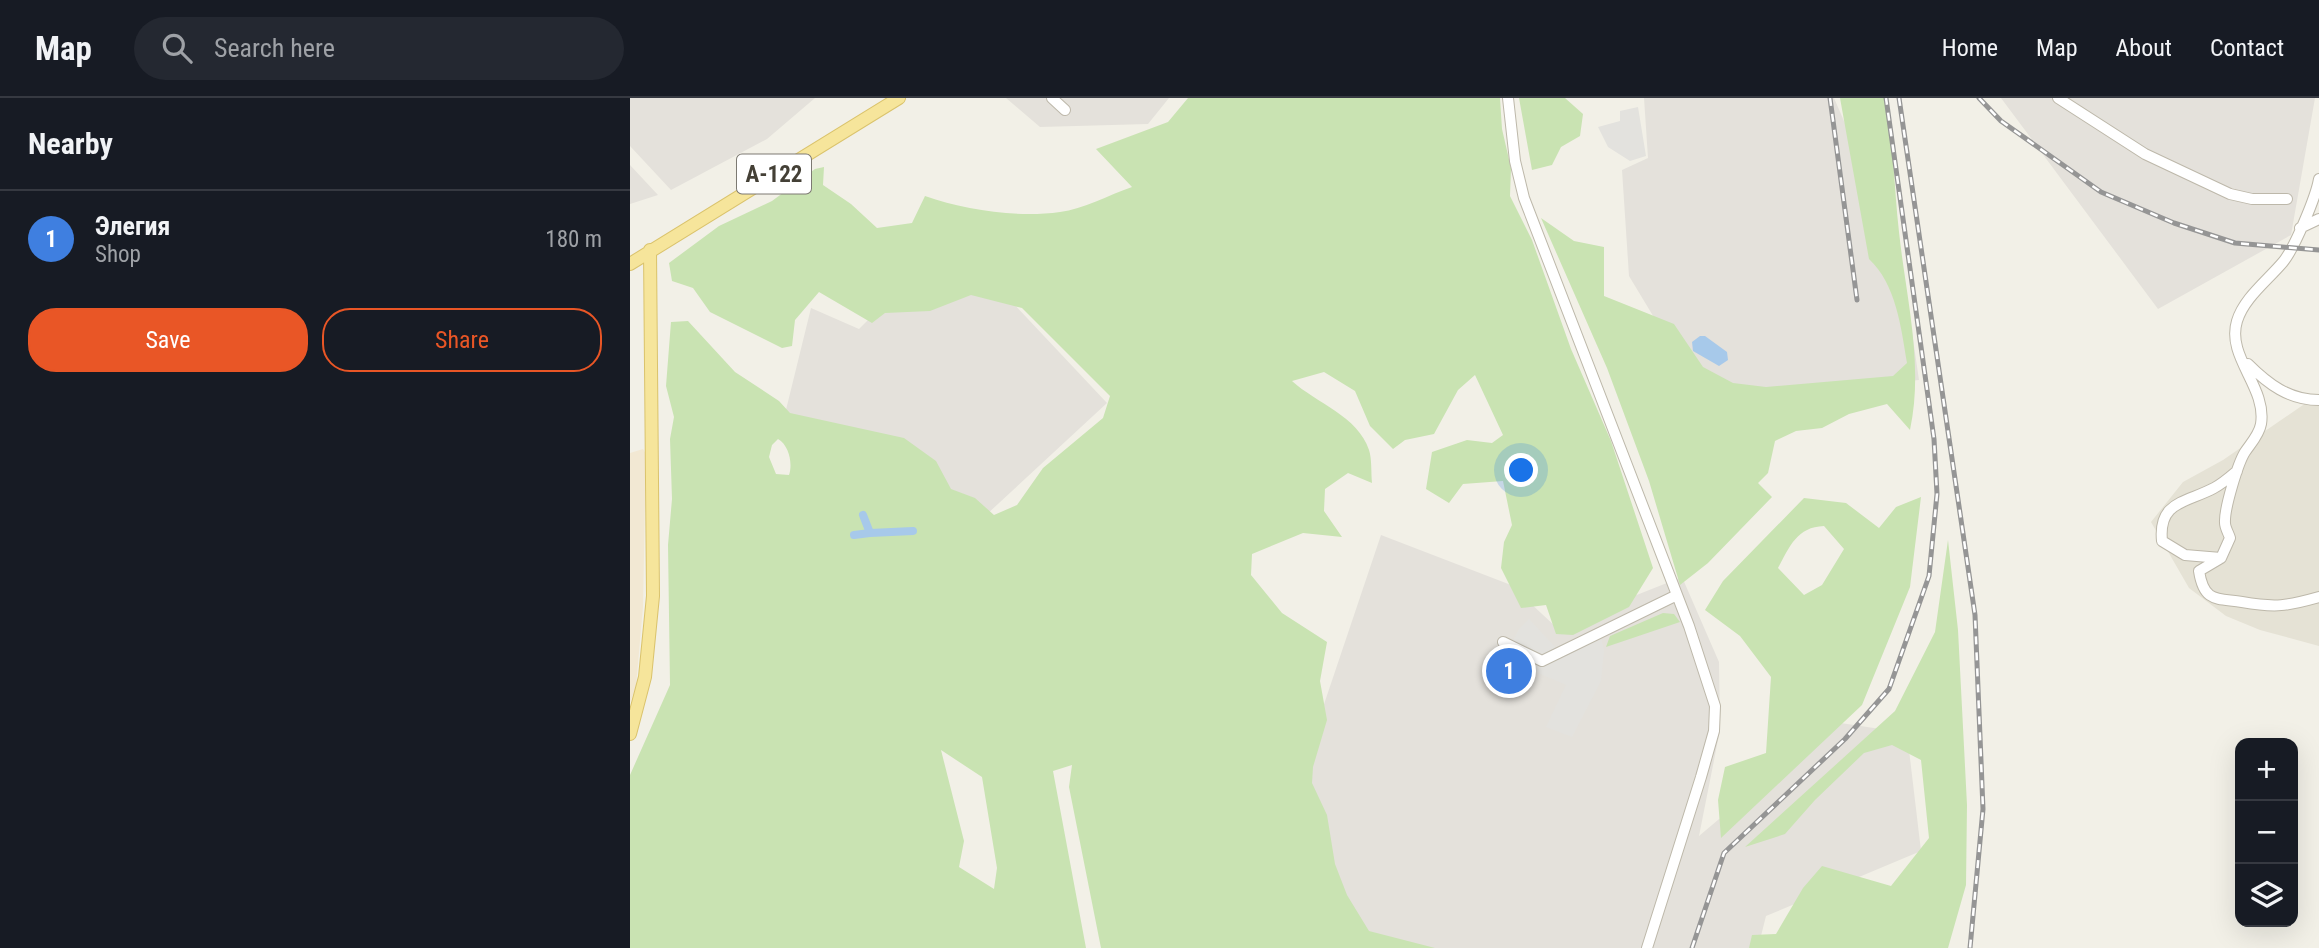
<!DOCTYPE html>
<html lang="en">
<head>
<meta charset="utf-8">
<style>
  body { margin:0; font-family:"Roboto Condensed",sans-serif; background:#242831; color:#f1f3f6 }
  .controls { position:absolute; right:21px; bottom:21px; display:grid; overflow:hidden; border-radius:14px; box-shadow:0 7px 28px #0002 }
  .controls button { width:63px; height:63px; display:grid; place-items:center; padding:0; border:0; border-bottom:2px solid #363941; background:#171b24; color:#f1f3f6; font:35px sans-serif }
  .you { position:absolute; left:892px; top:373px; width:24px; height:24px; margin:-18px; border:5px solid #fff; border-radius:50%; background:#1a73e8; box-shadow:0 0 0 10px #1a73e833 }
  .badge { display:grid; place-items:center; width:46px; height:46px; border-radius:50%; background:#e95626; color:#fff; font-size:23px; font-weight:700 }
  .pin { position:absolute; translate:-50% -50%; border:4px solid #fff; box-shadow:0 2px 7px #0006 }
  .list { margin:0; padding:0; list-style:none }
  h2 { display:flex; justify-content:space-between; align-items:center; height:91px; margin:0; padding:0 28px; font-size:30px }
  h2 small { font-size:23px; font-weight:400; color:#9ea1a6 }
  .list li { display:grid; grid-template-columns:46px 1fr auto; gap:21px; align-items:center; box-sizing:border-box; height:98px; padding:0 28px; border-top:2px solid #363941 }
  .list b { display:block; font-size:26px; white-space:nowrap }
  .list p { margin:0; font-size:23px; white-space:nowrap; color:#9ea1a6 }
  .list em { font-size:23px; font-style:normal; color:#9ea1a6 }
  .actions { display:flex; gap:14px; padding:21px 28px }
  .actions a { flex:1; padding:16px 0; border:2px solid #e95626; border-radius:28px; text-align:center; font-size:24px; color:#e95626 }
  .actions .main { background:#e95626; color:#fff }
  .icon { flex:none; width:38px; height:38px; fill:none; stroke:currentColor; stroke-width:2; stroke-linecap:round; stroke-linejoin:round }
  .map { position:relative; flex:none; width:1689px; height:850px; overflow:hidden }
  header { display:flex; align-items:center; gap:42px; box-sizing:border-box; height:98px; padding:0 35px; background:#171b24; border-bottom:2px solid #363941 }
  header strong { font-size:33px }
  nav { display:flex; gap:38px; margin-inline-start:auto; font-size:24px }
  .search { width:490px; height:63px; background:#242831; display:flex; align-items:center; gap:18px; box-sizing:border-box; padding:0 24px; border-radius:38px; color:#9ea1a6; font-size:26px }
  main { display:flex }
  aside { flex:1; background:#171b24 }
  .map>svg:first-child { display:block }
  .residential { fill:#e5e2d5 }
  .commercial { fill:#f2e8d3 }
  .industrial { fill:#e4e1db }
  .green { fill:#c9e3b2; fill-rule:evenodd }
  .parking { fill:#e3e2de }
  .water { fill:#a7c9ea }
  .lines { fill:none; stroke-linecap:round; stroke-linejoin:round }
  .canal { stroke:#a7c9ea; stroke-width:8 }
  .minor-casing { stroke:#bdb8aa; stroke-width:12 }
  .major-casing { stroke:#dac36c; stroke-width:14 }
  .minor { stroke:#fff; stroke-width:10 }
  .major { stroke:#f6e59b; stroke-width:12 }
  .rail-casing { stroke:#959595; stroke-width:5 }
  .rail { stroke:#fff; stroke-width:2.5; stroke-dasharray:8; stroke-linecap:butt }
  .labels { text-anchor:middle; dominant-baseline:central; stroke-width:6; stroke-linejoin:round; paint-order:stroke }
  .shield { fill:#fff; stroke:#7c7972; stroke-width:2 }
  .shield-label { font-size:23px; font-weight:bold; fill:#444036 }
</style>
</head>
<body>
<header>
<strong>Map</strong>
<div class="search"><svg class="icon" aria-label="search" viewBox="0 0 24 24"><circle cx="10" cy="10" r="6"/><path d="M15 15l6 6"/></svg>Search here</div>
<nav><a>Home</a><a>Map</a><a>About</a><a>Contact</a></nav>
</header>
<main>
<aside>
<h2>Nearby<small></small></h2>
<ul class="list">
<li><span class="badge" style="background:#3f7fe0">1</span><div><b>Элегия</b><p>Shop</p></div><em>180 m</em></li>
</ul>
<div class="actions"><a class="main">Save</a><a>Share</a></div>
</aside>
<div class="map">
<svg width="1689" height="850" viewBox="0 0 1689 850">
  <rect width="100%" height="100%" fill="#f2f0e7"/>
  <path class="residential" d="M1689,296V548L1630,532L1596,518L1559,490L1521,424L1553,384L1593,362Z"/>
  <path class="commercial" d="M13,351L16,356L13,509L6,588L0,605V355Z"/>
  <path class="industrial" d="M0,0H185L137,41L41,92L0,48Z
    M376,0H539L518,26L410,29Z
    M1014,0H1204L1270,152L1289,282L1075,304L999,178L992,72L1018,60Z
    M1371,0H1685L1661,137L1528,211Z
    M0,67L28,97L0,106Z
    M337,156L477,305L301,468L154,320L181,210L229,231L259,201Z
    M751,437L881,487L926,529L1052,479L1089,564L1090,632L1069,738L1204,624L1277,635L1291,753L1136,818L1128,850H734L652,731Z"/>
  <path class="green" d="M558,0H870L872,31L881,70L880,98L902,142L941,251L981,343L1023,470L999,509L943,537L926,536L916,507L891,510L871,470L874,444L882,427L873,383L833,386L819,405L796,391L802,354L837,342L862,345L873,337L845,277L828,292L804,336L775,342L763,351L740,328L725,293L694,274L662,283C686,305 728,318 739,352C742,361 741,375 742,385L718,375L695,391L694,413L712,439L673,435L622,456L621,477L652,515L697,544L690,583L697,622L683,669L682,685L697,717L705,766L717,797L739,833L805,850H471L439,689L442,667L423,673L456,850H0V677L40,587L38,447L42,401L40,341L44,319L36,288L41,224L58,223L105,274L149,303L160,315L274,340L306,363L321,391L345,400L364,417L387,407L413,370L473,320L480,298L392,210L341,197L300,213L255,215L242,225L189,194L165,222L162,248L152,250L80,214L63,190L42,183L39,165L89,128L142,103L185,71L194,69L193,87L221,106L247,130L282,125L295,98C335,112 387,120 430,114C453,111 479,97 502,89L466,51L538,24ZM148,341C159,347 163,366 159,377L146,376L139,359L142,347ZM311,652L352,679L367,770L364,791L329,769L334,743Z
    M889,0H935L953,16L950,38L931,49L922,67L902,72Z
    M1210,0H1254C1264,45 1264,89 1269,134C1276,200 1294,266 1280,332L1257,306L1219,316L1192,330L1166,333L1145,343L1138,375L1128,385L1142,399L1078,465L1050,487L1019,383L977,270L911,120L944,143L974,149V198L1044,226L1073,269L1103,285L1136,289L1263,278L1277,265C1271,229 1266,186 1239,161Z
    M1291,399L1280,489L1232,607L1091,740L1088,702L1095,669L1136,655L1141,579L1110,538L1075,512L1093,483L1174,400L1216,405L1249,430L1266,409ZM1194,428L1214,451L1192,487L1174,497L1148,470C1160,448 1167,429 1194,428Z
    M1318,442L1328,532L1337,707L1336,787L1318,850H1119L1122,837L1146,836L1173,790L1192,768L1261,788L1299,740L1291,662L1262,647L1234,655L1185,702L1155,736L1115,749L1265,613L1305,534Z
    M1033,515L1044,516L1050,524L976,549L980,538Z"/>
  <path class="parking" d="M1008,9L1016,58L1000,63L978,49L968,29L990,23V13Z
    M899,521L927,551L969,532L974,552L971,583L942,639L916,629L936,587L874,560L889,531Z"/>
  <path class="water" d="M1070,238H1075L1097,254L1098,262L1089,268L1063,253L1062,244Z"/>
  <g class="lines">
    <path class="canal" d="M233,417L240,435L283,433
      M224,437L240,435"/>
    <defs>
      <path id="minor" d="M422,0L435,12
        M878,0L885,63L894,100L1059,528L1085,608L1084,633L1071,679L1017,850
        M1428,0L1515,56L1600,96L1622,101H1657
        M1689,81C1686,99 1664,151 1653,164C1637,183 1614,200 1607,223C1596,259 1637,289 1631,326C1629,337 1621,345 1615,354C1608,365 1594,411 1595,425C1595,430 1599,436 1600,440L1591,460L1569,473C1574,505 1587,500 1612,504C1646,510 1657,508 1689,499
        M1670,130L1689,121
        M1618,266C1638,286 1659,302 1689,302
        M1591,460L1555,457L1532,443C1528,403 1556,405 1584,390C1592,386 1600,379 1607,373
        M873,544L912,563L1047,497"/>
      <path id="major" d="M0,166L269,0
        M0,636L15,579L23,498L20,152"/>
    </defs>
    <use href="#minor" class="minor-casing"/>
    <use href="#major" class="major-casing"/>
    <use href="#minor" class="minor"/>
    <use href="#major" class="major"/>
    <defs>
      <path id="rail" d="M1200,0L1227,202
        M1269,0L1345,517L1353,711L1340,850
        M1349,0L1371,23L1471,94L1544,125L1605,145L1689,152
        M1062,850L1094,755L1215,641L1259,591L1299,478L1307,396L1304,341L1256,0"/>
    </defs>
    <use href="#rail" class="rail-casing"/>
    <use href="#rail" class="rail"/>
  </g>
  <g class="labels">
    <rect class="shield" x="107" y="56.5" width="74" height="39" rx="5"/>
    <g class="shield-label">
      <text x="144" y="76">А-122</text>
    </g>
  </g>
</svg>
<div class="controls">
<button>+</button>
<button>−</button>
<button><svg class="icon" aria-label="layers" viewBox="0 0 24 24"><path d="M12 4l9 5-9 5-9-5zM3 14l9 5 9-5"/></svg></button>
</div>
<div class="you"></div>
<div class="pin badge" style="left:879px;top:573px;background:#3f7fe0">1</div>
</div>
</main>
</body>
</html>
